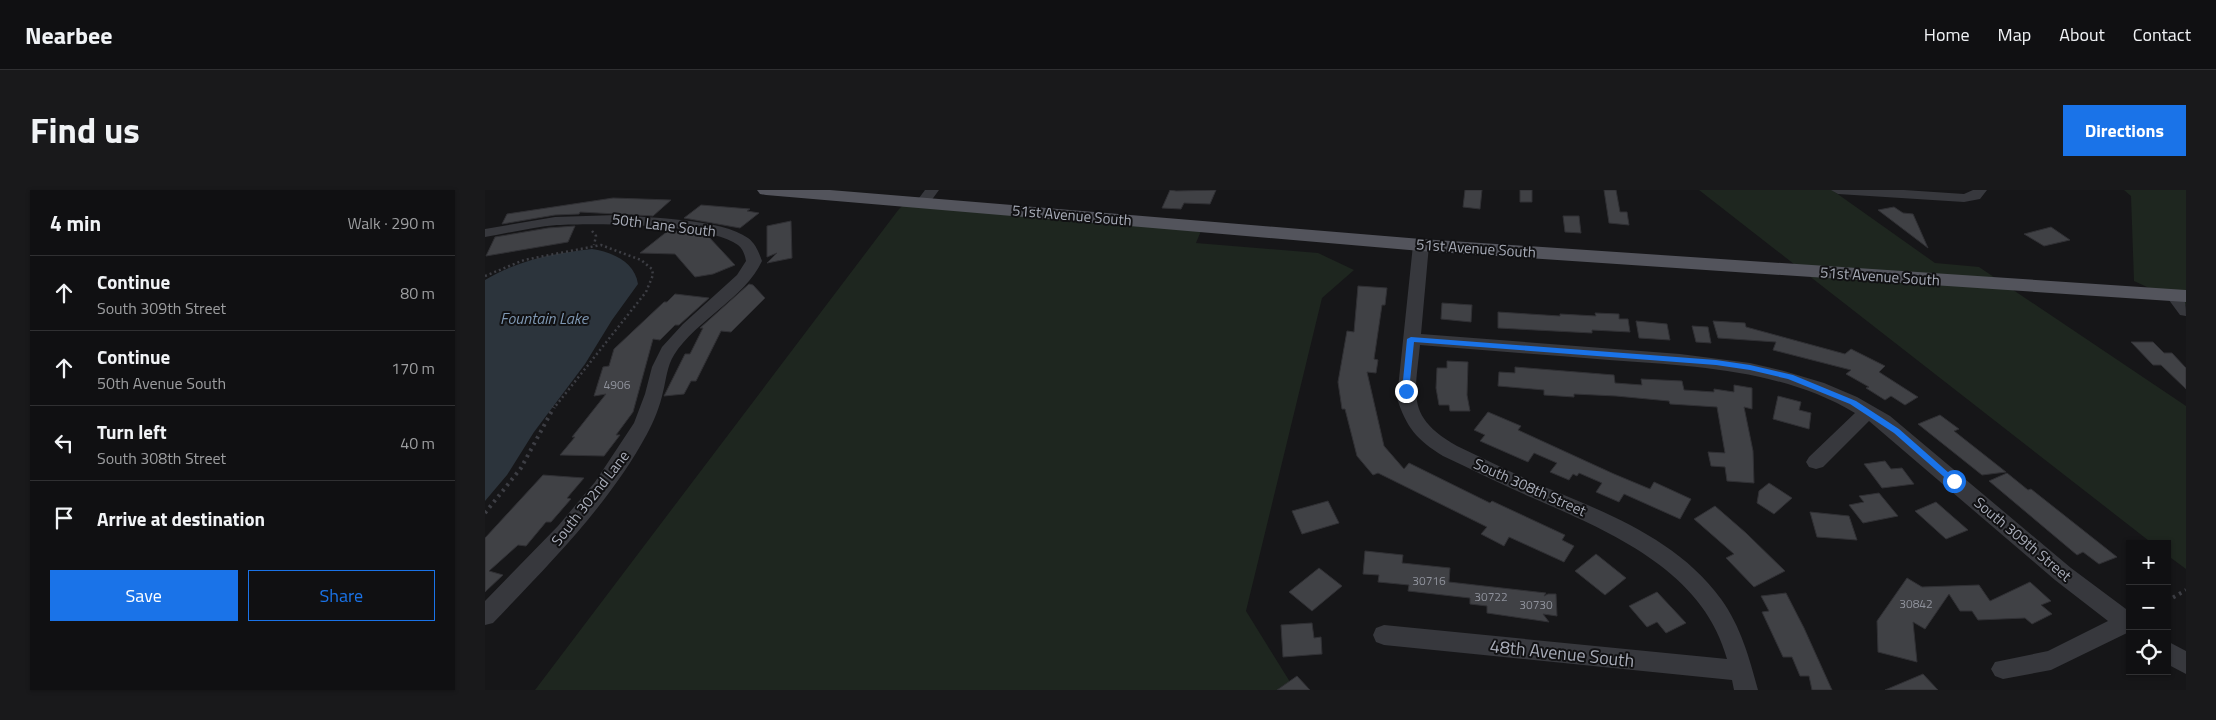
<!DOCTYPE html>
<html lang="en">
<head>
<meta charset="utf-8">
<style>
  body { margin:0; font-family:"Titillium Web",sans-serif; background:#19191b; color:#f1f3f6 }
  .controls { position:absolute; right:15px; bottom:15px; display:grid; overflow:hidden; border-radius:0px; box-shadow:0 1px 4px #0004 }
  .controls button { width:45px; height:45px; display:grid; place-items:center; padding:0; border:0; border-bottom:1px solid #303032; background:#101012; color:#f1f3f6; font:25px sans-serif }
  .stop { position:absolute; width:15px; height:15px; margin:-11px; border:4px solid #1a73e8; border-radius:50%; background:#fff }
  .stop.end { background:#1a73e8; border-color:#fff; box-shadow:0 1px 5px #0008 }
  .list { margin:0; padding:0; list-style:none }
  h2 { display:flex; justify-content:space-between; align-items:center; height:65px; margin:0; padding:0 20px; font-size:21px }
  h2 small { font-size:16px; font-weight:400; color:#9c9d9f }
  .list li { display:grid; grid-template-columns:32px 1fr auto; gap:15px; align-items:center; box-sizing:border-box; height:75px; padding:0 20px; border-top:1px solid #303032 }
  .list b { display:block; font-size:19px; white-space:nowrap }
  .list p { margin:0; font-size:16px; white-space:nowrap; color:#9c9d9f }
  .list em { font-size:16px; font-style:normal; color:#9c9d9f }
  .actions { display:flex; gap:10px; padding:15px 20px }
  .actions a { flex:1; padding:11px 0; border:1px solid #1a73e8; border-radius:0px; text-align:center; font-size:18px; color:#1a73e8 }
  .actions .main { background:#1a73e8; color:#fff }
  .icon { flex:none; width:28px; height:28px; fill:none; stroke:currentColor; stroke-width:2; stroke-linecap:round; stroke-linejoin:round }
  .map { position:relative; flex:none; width:1701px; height:500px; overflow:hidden; border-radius:0px }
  header { display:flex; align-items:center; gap:30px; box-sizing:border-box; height:70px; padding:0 25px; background:#101012; border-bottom:1px solid #303032 }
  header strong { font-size:24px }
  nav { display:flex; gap:28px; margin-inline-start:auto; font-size:18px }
  .intro { display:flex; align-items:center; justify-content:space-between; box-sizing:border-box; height:120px; padding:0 30px }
  h1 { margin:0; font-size:35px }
  .button { padding:12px 22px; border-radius:0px; background:#1a73e8; color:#fff; font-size:18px; font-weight:700 }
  main { display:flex; gap:30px; padding:0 30px }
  aside { flex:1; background:#101012; border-radius:0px; box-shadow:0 1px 4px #0004 }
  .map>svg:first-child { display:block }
  .green { fill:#1e261f }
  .water { fill:#2c343c }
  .building { fill:#404145; stroke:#303034 }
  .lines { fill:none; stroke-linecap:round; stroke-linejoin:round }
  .path-far1 { stroke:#3d3e44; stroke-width:2.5; stroke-dasharray:2 3; stroke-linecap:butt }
  .path { stroke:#3d3e44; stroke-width:4; stroke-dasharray:2.5 4.5; stroke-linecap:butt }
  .minor { fill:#37383d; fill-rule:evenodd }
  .major { fill:#53545c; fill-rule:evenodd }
  .route { fill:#1a73e8 }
  .labels { text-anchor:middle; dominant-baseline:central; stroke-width:4; stroke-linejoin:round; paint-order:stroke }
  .number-label { font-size:12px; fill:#8e919b }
  .street-label { font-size:15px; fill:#a8acb8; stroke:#111113 }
  .water-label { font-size:16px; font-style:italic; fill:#7f98b3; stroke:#111113 }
  .near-street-label { font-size:18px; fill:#a8acb8; stroke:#111113 }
</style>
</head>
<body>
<header>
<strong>Nearbee</strong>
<nav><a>Home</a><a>Map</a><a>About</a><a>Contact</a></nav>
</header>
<div class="intro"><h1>Find us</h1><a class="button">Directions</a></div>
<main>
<aside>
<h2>4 min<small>Walk · 290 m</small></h2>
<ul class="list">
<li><svg class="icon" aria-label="ahead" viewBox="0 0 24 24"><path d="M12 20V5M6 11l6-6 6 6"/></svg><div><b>Continue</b><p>South 309th Street</p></div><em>80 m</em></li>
<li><svg class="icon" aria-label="ahead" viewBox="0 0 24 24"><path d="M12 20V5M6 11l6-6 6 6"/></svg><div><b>Continue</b><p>50th Avenue South</p></div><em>170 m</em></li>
<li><svg class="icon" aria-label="left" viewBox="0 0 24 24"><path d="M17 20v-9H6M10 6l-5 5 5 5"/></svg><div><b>Turn left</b><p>South 308th Street</p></div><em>40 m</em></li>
<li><svg class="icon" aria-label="arrive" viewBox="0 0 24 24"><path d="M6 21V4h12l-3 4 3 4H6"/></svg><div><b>Arrive at destination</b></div></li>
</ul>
<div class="actions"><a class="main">Save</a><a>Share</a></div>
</aside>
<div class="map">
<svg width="1701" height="500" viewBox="0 0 1701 500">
  <rect width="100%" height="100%" fill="#161618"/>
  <path class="green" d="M1214,0H1347L1450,73L1494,77L1701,216V379L1682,365V354H1668Z
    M1639,0H1701V115L1649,91L1646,6Z
    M423,11L718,36L711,53L833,63L869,80L837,108L761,421L810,500H50L414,19Z"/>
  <path class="water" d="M107,59C127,62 150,72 153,94L127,130L100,174L49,242L22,285L0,311V90C33,70 70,63 107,59Z"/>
  <path class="building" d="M685,0L691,1L731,0L725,14L699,13L696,19L677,18Z
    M980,0H997L995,19L978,17Z
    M1035,0H1047V12H1035Z
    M1119,0H1131L1135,22H1142L1144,35L1124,33Z
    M128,8L186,10L168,26L95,22L94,24L70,25L17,34L22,24Z
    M216,15L265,19L262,21L274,23L255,38L199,28Z
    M1409,17L1418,23L1428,24L1443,58L1393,20Z
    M1078,26H1094L1096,43L1080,42Z
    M306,31L307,68L282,73L292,63L282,67V36Z
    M90,36L83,52L1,66L10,47L63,38Z
    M1566,37L1585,50L1559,56L1539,44Z
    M184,40L223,46L250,75L228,84L210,87L190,64L155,63Z
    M264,94L268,95L280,108L246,142L236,141L211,191H206L199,204L179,206L200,164H205L218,138H215Z
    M873,96L902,98L900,115H897L889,169L893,170L891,183L882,182L899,256L919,279L924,273L1005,313L1007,311L1080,345L1077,350L1089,356L1079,372L1024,347L1019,356L996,344L1002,337L893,283L888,285L872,266L860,219H857L853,192L862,141L869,142Z
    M190,104L224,108L194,135H190L175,150L168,149L148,222L131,245H135L119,266L75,265L90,247H87L121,204L109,206L118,177L124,176L129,159L179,112H182Z
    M957,113L987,115L986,132L956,129Z
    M1013,122L1075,126V124L1111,126L1110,123L1134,124V129H1143L1145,142L1107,140V143L1013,138Z
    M1151,131L1182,134L1185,150L1154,148Z
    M1228,131L1260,133L1261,137L1360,164L1366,159L1400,176L1394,182L1433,207L1420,215L1406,206L1400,210L1381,198L1384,197L1361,184L1366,180L1288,160L1291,152L1233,148Z
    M1207,136L1223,137L1226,153L1211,152Z
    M1646,152H1668L1679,163H1687L1701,178V199L1676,175H1668Z
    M962,171L983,172L982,205L985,221H965L964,215H954L951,198L952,178H962Z
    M1030,177L1129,185L1130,193L1157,195L1156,189L1197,191L1199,200L1229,202V199L1249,202V195L1267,198V219L1259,217L1268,261L1269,293L1242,291L1240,277L1226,276L1223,262L1240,263L1232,217L1185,214L1184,211L1131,206L1089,204V207L1059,205V200L1013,196L1014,182L1030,183Z
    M1293,206L1316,212L1314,220L1326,223L1324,239L1288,229Z
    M1003,222L1036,236L1033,240L1129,284L1165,299L1169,292L1206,309L1195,329L1139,304L1134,312L1111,302L1117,293L1094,283L1092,286L1088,284L1084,290L1065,282L1072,273L1049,263L1043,272L995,251L1000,245L989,240Z
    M1455,225L1474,239L1469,241L1521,282L1497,285L1433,234Z
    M1400,271L1406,279L1417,278L1429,294L1397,298L1379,274Z
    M1522,283L1543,300L1546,299L1632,367L1614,374L1598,362L1592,365L1504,291Z
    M58,285L99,288L82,308L86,309L66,332H61L41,356L33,355L4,381L18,385L0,402V348Z
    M1284,293L1307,308L1289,324L1272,313L1274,301Z
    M1394,303L1413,326L1378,333L1364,315L1379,312L1374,306Z
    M843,311L854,333L817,344L807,321Z
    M1451,312L1483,340L1461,349L1430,321Z
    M1230,316L1261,343L1300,381L1269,397L1241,368L1249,364L1209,329Z
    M1325,322L1364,326L1372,350L1332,347Z
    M880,361L918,365L917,373L965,378L964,392L1061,403L1059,406L1063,404H1071L1072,426L1058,424L1064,432L1002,423V416L985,414V408L923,401L924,395L893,392L894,385L878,384Z
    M1111,364L1141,388L1120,405L1090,381Z
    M834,378L857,396L827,421L804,402Z
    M1422,388L1437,397L1494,395L1505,411L1545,392L1566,411L1556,415L1567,424L1547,434L1540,428L1493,430L1487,421H1475L1464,404L1440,439L1428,432L1432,472L1393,462L1392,431Z
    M1172,402L1201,433L1181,443L1172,432L1162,437L1144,416Z
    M1301,403L1319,438L1347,500H1327L1324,486H1315L1307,467H1298L1277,422L1284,421L1276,406Z
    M827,433L829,448L836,447L837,464L798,467L796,435Z
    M1438,484L1453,500H1400Z
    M812,486L825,500H792Z"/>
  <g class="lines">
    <path class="path-far1" d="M107,41L111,46L109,55
      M0,86L39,70L116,55L156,70L167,79L168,85L161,102L69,218"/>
    <path class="path" d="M0,323L36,278L69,217
      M1682,411L1701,400"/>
    <path class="minor" d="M440,0H454L443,15H433L431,12Z
      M1346,0H1419L1479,4L1488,0H1502L1495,9L1479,12L1353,4Z
      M132,25C166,28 237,29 263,48C271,54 274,63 277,71C260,108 211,130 189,165C182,176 181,190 178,202C175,216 169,231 162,244C123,316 64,374 8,433L0,435V411L73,336L110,292L149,233L160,204L167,177L177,157L198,134L252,85L261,71C260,65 258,59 253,55C223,33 110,33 72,35C48,37 24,43 0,47V39L70,27Z
      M936,50L941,52L944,55L936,144L1195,164L1265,173L1299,181L1339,193L1372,207L1405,226L1586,378L1645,422V444L1642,443L1566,480L1518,489L1510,486L1506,479L1510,472L1563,461L1623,431L1570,390L1384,231L1338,277L1331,279L1324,277L1321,272L1324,267L1370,223C1296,179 1207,176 1124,170C1061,165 998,160 935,155C930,206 921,227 972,256C1002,270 1031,285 1062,298C1125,324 1194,351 1236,409C1256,437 1264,467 1273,500H1249L1247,490L899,455L891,452L888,445L891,438L899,435L1242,469C1218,380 1125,342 1048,308C1017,295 988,280 958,266C932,250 921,237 912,208L928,55L931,52Z
      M1689,101C1701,104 1701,115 1701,126L1695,125L1681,106L1683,103Z
      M1682,451L1701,461V484L1682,474Z"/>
    <path class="major" d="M272,0H345L936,49L1701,100V112L936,61L281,5L275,4Z"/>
  </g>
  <path class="route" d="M926,147L1231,170L1265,175L1308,185L1371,211L1414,239L1473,291L1469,294L1466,293L1409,243L1365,214L1303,189L1265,180L1231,175L929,152L924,201L921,203L917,201L922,149Z"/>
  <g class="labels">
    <g class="number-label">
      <text x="132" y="194">4906</text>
      <text x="944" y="390">30716</text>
      <text x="1006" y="406">30722</text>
      <text x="1431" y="413">30842</text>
      <text x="1051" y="414">30730</text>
    </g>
    <g class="street-label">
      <text transform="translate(587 25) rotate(5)">51st Avenue South</text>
      <text transform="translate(179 35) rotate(7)">50th Lane South</text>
      <text transform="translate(991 58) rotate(4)">51st Avenue South</text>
      <text transform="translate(1395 86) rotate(4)">51st Avenue South</text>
      <text transform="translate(1045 297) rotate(24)">South 308th Street</text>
      <text transform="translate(105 308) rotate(-52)">South 302nd Lane</text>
      <text transform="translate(1538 349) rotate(40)">South 309th Street</text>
    </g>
    <g class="water-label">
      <text x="59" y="128">Fountain Lake</text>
    </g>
    <g class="near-street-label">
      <text transform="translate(1077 463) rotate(6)">48th Avenue South</text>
    </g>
  </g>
</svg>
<div class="controls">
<button>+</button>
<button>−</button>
<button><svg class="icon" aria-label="locate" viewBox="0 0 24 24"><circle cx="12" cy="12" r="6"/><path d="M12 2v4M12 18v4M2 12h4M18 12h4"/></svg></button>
</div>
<div class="stop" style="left:1469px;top:291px"></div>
<div class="stop end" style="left:921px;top:201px"></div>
</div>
</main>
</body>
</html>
